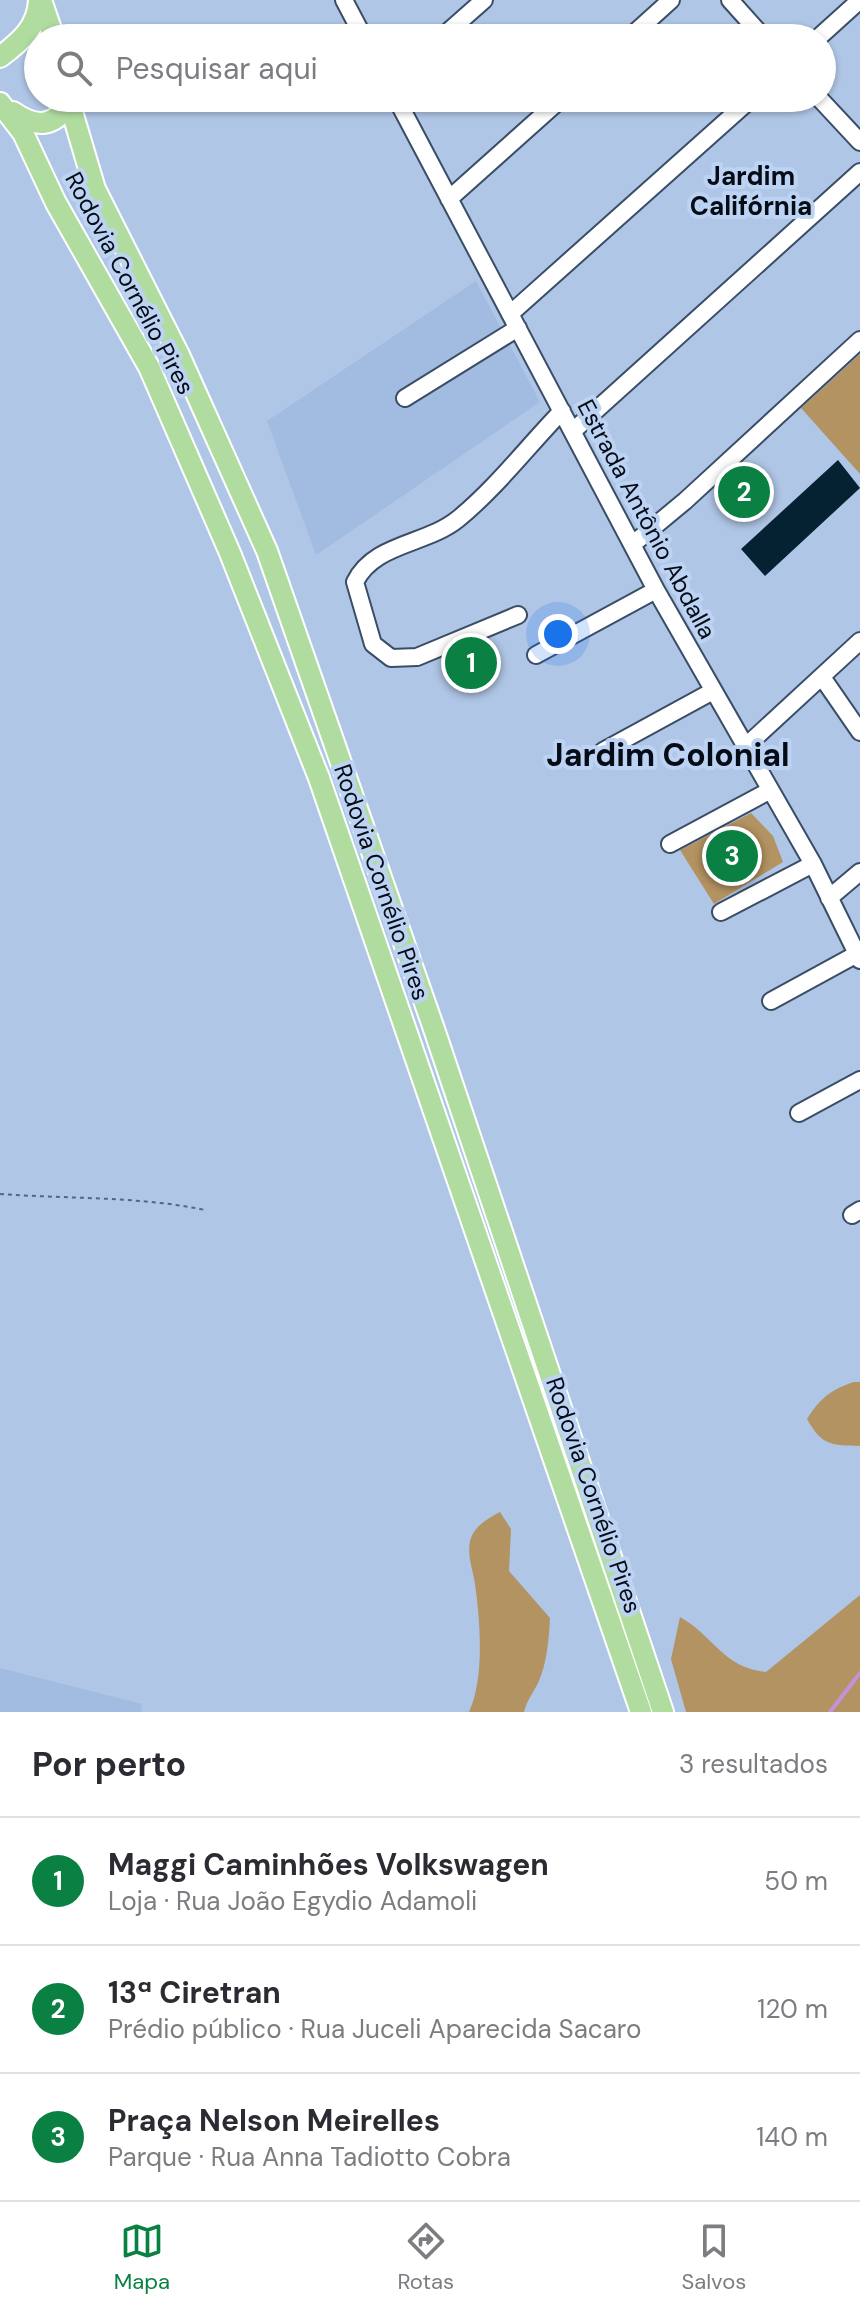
<!DOCTYPE html>
<html lang="pt">
<head>
<meta charset="utf-8">
<style>
  body { margin:0; font-family:"DM Sans",sans-serif; background:#f7f7f7; color:#2b2b33 }
  .you { position:absolute; left:558px; top:634px; width:28px; height:28px; margin:-20px; border:6px solid #fff; border-radius:50%; background:#1a73e8; box-shadow:0 0 0 12px #1a73e833 }
  .badge { display:grid; place-items:center; width:52px; height:52px; border-radius:50%; background:#0b8043; color:#fff; font-size:26px; font-weight:700 }
  .pin { position:absolute; translate:-50% -50%; border:4px solid #fff; box-shadow:0 2px 8px #0006 }
  .list { margin:0; padding:0; list-style:none }
  h2 { display:flex; justify-content:space-between; align-items:center; height:104px; margin:0; padding:0 32px; font-size:34px }
  h2 small { font-size:26px; font-weight:400; color:#7c7c81 }
  .list li { display:grid; grid-template-columns:52px 1fr auto; gap:24px; align-items:center; box-sizing:border-box; height:128px; padding:0 32px; border-top:2px solid #e1e1e2 }
  .list b { display:block; font-size:30px; white-space:nowrap }
  .list p { margin:0; font-size:26px; white-space:nowrap; color:#7c7c81 }
  .list em { font-size:26px; font-style:normal; color:#7c7c81 }
  .icon { flex:none; width:44px; height:44px; fill:none; stroke:currentColor; stroke-width:2; stroke-linecap:round; stroke-linejoin:round }
  .map { position:relative; flex:none; width:860px; height:1712px; overflow:hidden }
  .search { position:absolute; background:#fff; box-shadow:0 2px 6px #0004; left:24px; right:24px; top:24px; height:88px; display:flex; align-items:center; gap:20px; box-sizing:border-box; padding:0 28px; border-radius:44px; color:#7c7c81; font-size:30px }
  .sheet { height:488px; background:#fff }
  nav { display:flex; justify-content:space-around; align-items:center; box-sizing:border-box; height:112px; border-top:2px solid #e1e1e2; background:#fff; font-size:22px; color:#7c7c81 }
  nav a { display:grid; justify-items:center; gap:4px }
  nav .on { color:#0b8043 }
  .map>svg:first-child { display:block }
  .built { fill:#a2bbe0 }
  .green { fill:#b39361 }
  .lines { fill:none; stroke-linecap:round; stroke-linejoin:round }
  .stream { stroke:#c791d9; stroke-width:4 }
  .building { fill:#052233 }
  .minor-casing { stroke:#3a4d67; stroke-width:20 }
  .major-casing { stroke:#fff; stroke-width:24 }
  .path { stroke:#58667b; stroke-width:2; stroke-dasharray:4 4; stroke-linecap:butt }
  .minor { stroke:#fff; stroke-width:16 }
  .major { stroke:#b1dca0; stroke-width:20 }
  .labels { text-anchor:middle; dominant-baseline:central; stroke-width:8; stroke-linejoin:round; paint-order:stroke }
  .street-label { font-size:24px; fill:#060c16; stroke:#bdd3f3 }
  .neighbourhood-label { font-size:26px; font-weight:bold; fill:#060c16; stroke:#bdd3f3 }
  .district-label { font-size:32px; font-weight:bold; fill:#060c16; stroke:#bdd3f3 }
</style>
</head>
<body>
<div class="map">
<svg width="860" height="1712" viewBox="0 0 860 1712">
  <rect width="100%" height="100%" fill="#b0c6e6"/>
  <path class="built" d="M476,281L540,402L316,555L267,421Z
    M0,1668L142,1704L141,1712H0Z"/>
  <path class="green" d="M860,354V474L801,408Z
    M751,813L773,836L783,862L714,904L680,850Z
    M854,1382H860V1446C831,1445 822,1446 807,1419C820,1398 832,1389 854,1382Z
    M500,1512L511,1529L509,1571L550,1618C549,1638 547,1664 538,1683C533,1693 527,1700 524,1712H469C485,1678 480,1620 475,1584C473,1569 467,1557 470,1541C474,1526 487,1519 500,1512Z
    M860,1595V1712H686L671,1659L680,1617C714,1636 723,1668 766,1672Z"/>
  <g class="lines">
    <path class="stream" d="M830,1712L860,1673"/>
  </g>
  <path class="building" d="M838,460L860,488L765,576L741,549Z
    M742,474L762,496L745,511L725,489Z"/>
  <g class="lines">
    <defs>
      <path id="minor" d="M344,0L364,38
        M730,0L764,38
        M441,38L484,0
        M629,38L671,0
        M818,38L860,0
        M396,98L656,590L813,864L860,960
        M819,98L860,142
        M449,199L562,98
        M510,314L752,98
        M405,398L518,328
        M573,431L860,172
        M633,544L685,501L860,340
        M518,615L417,657L391,658L373,644L355,582C374,543 426,545 458,519C496,488 528,446 562,411
        M536,655L656,590
        M822,677L860,732
        M745,747L860,641
        M603,751L713,691
        M670,844L769,791
        M829,898L860,872
        M721,912L813,864
        M771,1001L857,954
        M799,1113L860,1080
        M852,1215L860,1210"/>
      <path id="major" d="M41,0L54,38
        M0,57C20,42 38,27 39,0
        M68,98L95,189L179,355L267,551L434,1029L663,1712
        M0,103L23,133L56,203L149,367L230,553L319,778L641,1712
        M13,112C36,128 55,128 69,102"/>
    </defs>
    <use href="#minor" class="minor-casing"/>
    <use href="#major" class="major-casing"/>
    <path class="path" d="M0,1194C68,1199 138,1196 205,1210"/>
    <use href="#minor" class="minor"/>
    <use href="#major" class="major"/>
  </g>
  <g class="labels">
    <g class="street-label">
      <text transform="translate(130 283) rotate(62)">Rodovia Cornélio Pires</text>
      <text transform="translate(647 519) rotate(62)">Estrada Antônio Abdalla</text>
      <text transform="translate(382 882) rotate(71)">Rodovia Cornélio Pires</text>
      <text transform="translate(594 1495) rotate(71)">Rodovia Cornélio Pires</text>
    </g>
    <g class="neighbourhood-label">
      <text x="751" y="176">Jardim<tspan x="751" dy="30">Califórnia</tspan></text>
    </g>
    <g class="district-label">
      <text x="668" y="755">Jardim Colonial</text>
    </g>
  </g>
</svg>
<div class="you"></div>
<div class="pin badge" style="left:471px;top:663px">1</div>
<div class="pin badge" style="left:744px;top:492px">2</div>
<div class="pin badge" style="left:732px;top:856px">3</div>
<div class="search"><svg class="icon" aria-label="search" viewBox="0 0 24 24"><circle cx="10" cy="10" r="6"/><path d="M15 15l6 6"/></svg>Pesquisar aqui</div>
</div>
<section class="sheet">
<h2>Por perto<small>3 resultados</small></h2>
<ul class="list">
<li><span class="badge">1</span><div><b>Maggi Caminhões Volkswagen</b><p>Loja · Rua João Egydio Adamoli</p></div><em>50 m</em></li>
<li><span class="badge">2</span><div><b>13ª Ciretran</b><p>Prédio público · Rua Juceli Aparecida Sacaro</p></div><em>120 m</em></li>
<li><span class="badge">3</span><div><b>Praça Nelson Meirelles</b><p>Parque · Rua Anna Tadiotto Cobra</p></div><em>140 m</em></li>
</ul>
</section>
<nav>
<a class="on"><svg class="icon" aria-label="map" viewBox="0 0 24 24"><path d="M3 6l6-2 6 2 6-2v14l-6 2-6-2-6 2zM9 4v14M15 6v14"/></svg>Mapa</a>
<a><svg class="icon" aria-label="directions" viewBox="0 0 24 24"><path d="M12 3l9 9-9 9-9-9zM9 14v-3h6M13 9l2 2-2 2"/></svg>Rotas</a>
<a><svg class="icon" aria-label="saved" viewBox="0 0 24 24"><path d="M7 4h10v16l-5-4-5 4z"/></svg>Salvos</a>
</nav>
</body>
</html>
